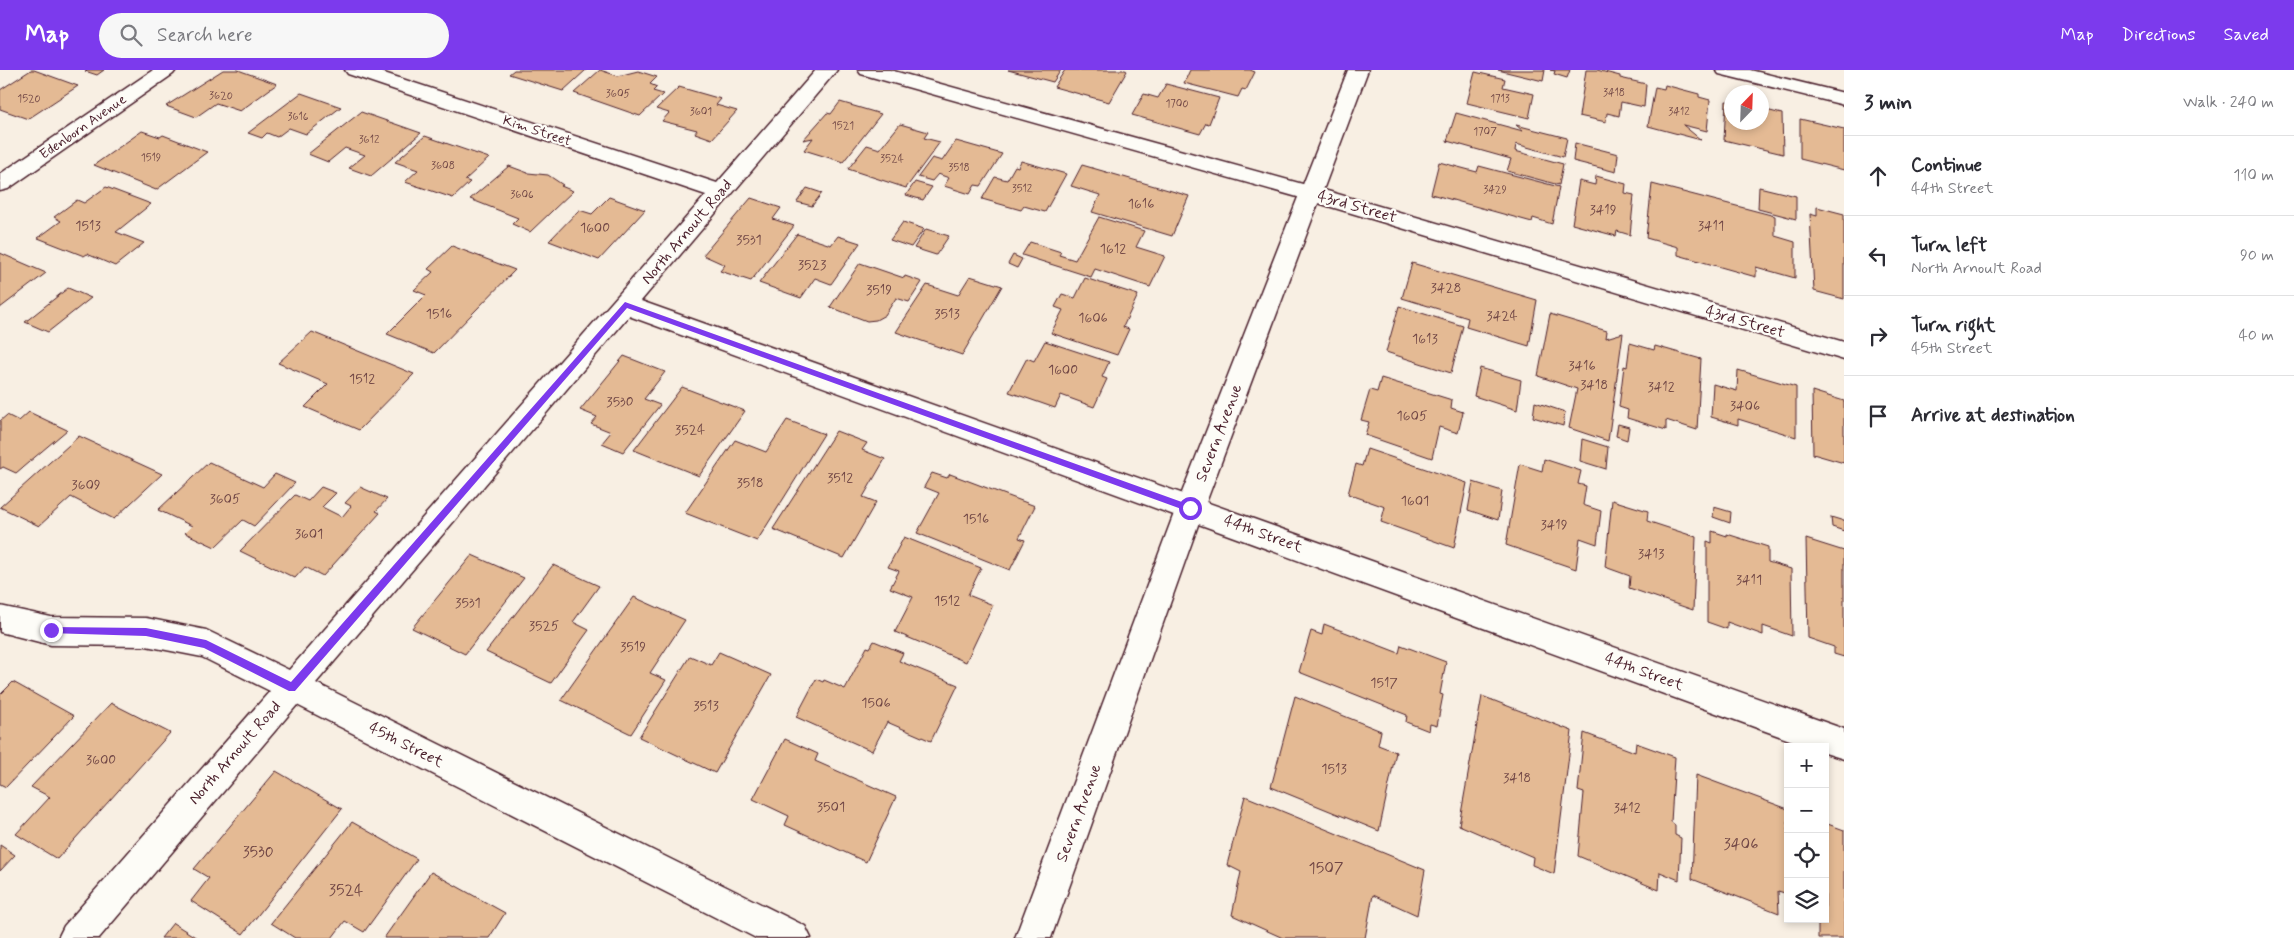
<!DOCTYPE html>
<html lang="en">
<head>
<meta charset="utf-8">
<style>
  body { margin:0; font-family:Mynerve,sans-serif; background:#f7f7f7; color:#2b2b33 }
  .controls { position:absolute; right:15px; bottom:15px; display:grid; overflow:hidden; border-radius:0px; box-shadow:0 2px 8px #0003 }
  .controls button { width:45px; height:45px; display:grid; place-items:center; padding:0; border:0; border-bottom:1px solid #e1e1e2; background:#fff; color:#2b2b33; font:25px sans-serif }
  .compass { position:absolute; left:1724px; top:15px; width:45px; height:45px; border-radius:50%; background:#fff; box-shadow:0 2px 8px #0003; rotate:23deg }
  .stop { position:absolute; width:15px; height:15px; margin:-11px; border:4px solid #7c3aed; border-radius:50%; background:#fff }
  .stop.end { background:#7c3aed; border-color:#fff; box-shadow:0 1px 5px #0008 }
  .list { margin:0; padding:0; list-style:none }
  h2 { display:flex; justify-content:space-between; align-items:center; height:65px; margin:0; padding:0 20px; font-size:21px }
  h2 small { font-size:16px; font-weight:400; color:#7c7c81 }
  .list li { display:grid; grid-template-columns:32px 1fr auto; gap:15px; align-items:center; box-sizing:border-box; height:80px; padding:0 20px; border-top:1px solid #e1e1e2 }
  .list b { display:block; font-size:19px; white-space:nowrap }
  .list p { margin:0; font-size:16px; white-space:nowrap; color:#7c7c81 }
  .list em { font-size:16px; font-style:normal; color:#7c7c81 }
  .icon { flex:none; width:28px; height:28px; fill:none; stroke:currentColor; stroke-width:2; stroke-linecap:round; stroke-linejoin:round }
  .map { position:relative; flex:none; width:1844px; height:868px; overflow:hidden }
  header { display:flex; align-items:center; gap:30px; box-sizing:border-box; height:70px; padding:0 25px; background:#7c3aed; color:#fff }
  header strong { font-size:24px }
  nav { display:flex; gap:28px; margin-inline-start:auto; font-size:18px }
  .search { width:350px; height:45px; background:#f7f7f7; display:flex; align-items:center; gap:12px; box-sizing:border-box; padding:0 18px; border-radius:28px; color:#7c7c81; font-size:19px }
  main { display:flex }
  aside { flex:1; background:#fff }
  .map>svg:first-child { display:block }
  .building { fill:#e4ba94; stroke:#4a1f2b }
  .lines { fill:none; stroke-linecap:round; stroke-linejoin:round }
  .minor-casing { stroke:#4a1f2b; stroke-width:3 }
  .tertiary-casing { stroke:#4a1f2b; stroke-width:3 }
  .minor { fill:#fdfcf7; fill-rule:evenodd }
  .tertiary { fill:#fdfcf7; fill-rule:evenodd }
  .route { fill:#7c3aed }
  .labels { text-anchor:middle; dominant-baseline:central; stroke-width:4.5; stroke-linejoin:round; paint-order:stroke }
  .far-number-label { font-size:11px; fill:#704645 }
  .far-street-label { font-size:14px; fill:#4a1f2b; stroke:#fdfcf7 }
  .number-label { font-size:14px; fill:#704645 }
  .street-label { font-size:16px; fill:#4a1f2b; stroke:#fdfcf7 }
  .near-number-label { font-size:16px; fill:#704645 }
</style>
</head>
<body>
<header>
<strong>Map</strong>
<div class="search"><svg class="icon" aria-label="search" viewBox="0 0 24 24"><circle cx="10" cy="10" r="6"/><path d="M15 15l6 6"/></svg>Search here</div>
<nav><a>Map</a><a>Directions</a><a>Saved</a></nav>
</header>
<main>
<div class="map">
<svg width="1844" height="868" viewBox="0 0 1844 868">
  <rect width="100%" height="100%" fill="#f8efe3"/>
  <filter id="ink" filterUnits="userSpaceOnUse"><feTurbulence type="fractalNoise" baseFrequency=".02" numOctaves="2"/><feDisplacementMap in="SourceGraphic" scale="10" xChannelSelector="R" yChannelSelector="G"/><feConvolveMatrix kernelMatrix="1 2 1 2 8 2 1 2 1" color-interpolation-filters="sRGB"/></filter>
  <g filter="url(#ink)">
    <path class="building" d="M31,0H34L78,16L28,49L0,39V20Z
      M88,0H104L97,5L85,1Z
      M223,0H238L277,14L240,41L216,33L196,47L166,36Z
      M514,0H586L563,21L509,4Z
      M600,0L618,6L638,1L657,7L650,14L657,17L653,21L663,24L640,46L574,23Z
      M1008,0H1061L1053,12Z
      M1065,0H1125L1127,1L1109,32L1054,17Z
      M1190,0H1250L1255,2L1246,20L1242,19L1238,27L1184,13Z
      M1498,0H1545L1543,11Z
      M1550,0H1570L1567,8L1554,4L1555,1Z
      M1586,0H1597L1620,6V8L1646,14L1644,37L1621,32L1619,46L1607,43L1606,52L1579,46Z
      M1475,2L1505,9L1503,17L1534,24L1529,48L1467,33Z
      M1166,14L1219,28L1209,54L1206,53L1200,64L1132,45L1144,24L1158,28Z
      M1665,15L1699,24V27L1710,30L1707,61L1683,55L1701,70L1648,56L1655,17L1664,19Z
      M679,17L721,29L716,35L737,41L712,69L695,63L697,60L662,51L669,43L656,39Z
      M301,23L341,37L306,64L289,58L277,67L267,63L262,68L248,63Z
      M1726,31L1732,32V52H1762V39L1782,44L1783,84L1724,70Z
      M840,32L881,44L843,92L804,80L813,68L803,70L827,43L831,44Z
      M361,42L421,63L371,106L349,98L365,85L345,78L328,92L308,84Z
      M1456,43L1523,61L1516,55L1567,68L1563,87L1516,74L1515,81L1563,94L1559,115L1507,101L1511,89L1447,71Z
      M1800,49L1844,59V100L1800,89Z
      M900,54L928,62L924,68L940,72L906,118L848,99L867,75L880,79Z
      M142,61L160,67L163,65L207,82L156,120L94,95Z
      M425,66L489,88L465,110L470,112L453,128L405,112L418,100L395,92Z
      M956,71L1002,84L981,116L975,115L970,124L944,116L949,108L938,104L932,111L918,107L932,88L942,91Z
      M1575,73L1618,84L1616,102L1573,91Z
      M1021,91L1066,104L1045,142L1024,136L1021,140L982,129L995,107L1007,110L1015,96L1018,97Z
      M1439,92L1477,102L1479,96L1559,117L1552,154L1533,148L1532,152L1431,124Z
      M1082,95L1189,126L1172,166L1092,142L1100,125L1071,116Z
      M509,96L528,103L548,105L563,115L561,116L573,121L530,162L512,154L518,148L470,129Z
      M1596,106L1626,114L1625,123L1634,125L1630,165L1617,161L1616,166L1572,154L1579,111L1595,115Z
      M915,112L932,117L923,130L906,125Z
      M1652,114L1775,146V166L1795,172V208L1756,197V207L1678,185V177L1646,168Z
      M106,117L151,134L116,162L144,173L115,196L87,184L84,186L38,168L61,151L54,147L77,130L84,133Z
      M1759,117L1796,126V149L1758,139Z
      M807,118L822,123L812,136L797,132Z
      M609,127L645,140L599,190L549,171L579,140L592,144Z
      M751,128L781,138L773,149L794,156L751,211L720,201L725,195L703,185Z
      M1817,137L1844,144V229L1814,221L1810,144L1817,146Z
      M1099,147L1144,161L1136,177L1165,186L1150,217L1095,199L1091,207L1022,185L1030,172L1061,182L1059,185L1075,190Z
      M903,152L924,159L911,177L890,170Z
      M926,159L949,166L936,185L914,178Z
      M797,164L831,175L838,166L860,173L831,214L815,208L801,228L759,213Z
      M452,176L515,200L434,283L387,264L426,225L414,220L433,202L428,199Z
      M0,183L46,203L0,238Z
      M1013,185L1022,189L1017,198L1008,194Z
      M860,193L904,208L905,206L922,212L909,232L896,228L885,245L876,250L867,251L830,237Z
      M1412,193L1537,230L1529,276L1466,257L1468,248L1402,228Z
      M970,206L1002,216L962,285L896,262L927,215L958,225Z
      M1085,208L1138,225L1123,257L1129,259L1117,285L1051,263L1063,240L1055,237L1062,224L1075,228Z
      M68,218L91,228L48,262L25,252Z
      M1399,236L1463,256L1451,303L1386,282Z
      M1550,244L1607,261L1606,268L1623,263L1608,371L1569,358L1577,319L1538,306Z
      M312,262L414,304L359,360L305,337L328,314L278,293Z
      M1045,271L1109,292L1102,307L1107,309L1094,337L1061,325L1055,338L1009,322L1027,288L1034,291Z
      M1630,273L1654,280L1655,276L1701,289L1697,360L1666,350V360L1627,348L1628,340L1619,337L1624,296L1627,297Z
      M624,286L665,302L644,329L660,335L623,382L602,373L611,362L591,354L597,347L580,340Z
      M1480,298L1521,310L1517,340L1474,326Z
      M1738,300L1796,317V367L1738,349V355L1711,347L1713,314L1737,321Z
      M1381,308L1452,330L1451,338L1463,342L1458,363L1439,357L1432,388L1365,365L1369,352L1361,350L1370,320L1377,322Z
      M682,317L745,341L699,406L634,380Z
      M1812,321L1844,331V393L1813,384Z
      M1535,332L1565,342L1563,356L1533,347Z
      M29,342L67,360L16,403L3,397L0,399V351L7,345L19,351Z
      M787,350L824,364L757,471L685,443L735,370L766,382Z
      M1618,354L1629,357L1627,370L1616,366Z
      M836,361L867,373L862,380L885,389L863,427L876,432L844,488L773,459Z
      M79,366L162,404L114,449L71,427L39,456L0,437Z
      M1582,369L1608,377L1606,399L1580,391Z
      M1367,379L1467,413L1454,478L1381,452L1385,437L1348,424L1356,394L1362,396Z
      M1544,389L1581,401L1578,414L1586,416L1583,435L1601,441L1597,474L1580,468L1576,499L1506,475L1520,394L1542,401Z
      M209,392L263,417L275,404L295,413L254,456L243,450L215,477L185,463L192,456L158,440Z
      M932,403L947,408L950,404L1035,436L1019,468L1025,470L1010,500L917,463L939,423L924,417Z
      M1473,412L1502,421L1498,450L1468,440Z
      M321,417L336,423L322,437L342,447L351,436L345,433L360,417L387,429L376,441L380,443L323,506L305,497L295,508L240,481L295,425L308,431Z
      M1612,430L1648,441L1647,451L1696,467L1693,540L1629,518L1630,506L1605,497Z
      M1714,437L1731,442L1730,453L1713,447Z
      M1831,447L1844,451V461L1832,457Z
      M1712,461L1727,466V464L1768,477V492L1791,499L1792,566L1763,556V565L1727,552V559L1707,552V471L1712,473Z
      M904,467L981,498L968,525L993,535L966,592L895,562L913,527L890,518L899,501L888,497Z
      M1806,469L1844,481V587L1834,584V577L1808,568Z
      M472,485L524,508L465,584L412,558Z
      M553,495L599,516L573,552L589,560L551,613L486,582Z
      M634,527L685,550L650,603L666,610L631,664L561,630Z
      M1324,554L1399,583L1401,575L1446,592L1440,624L1443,625L1437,656L1430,654L1429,661L1406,652L1407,645L1299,602L1311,561L1322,565Z
      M874,571L903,583L899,591L958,615L931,671L887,652L872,681L796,647L816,609L823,612L824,610L845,619L867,577L870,578Z
      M719,582L771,605L715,703L639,667L690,586L711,595Z
      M13,612L74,646L6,717L0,714V625Z
      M1295,626L1381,661L1378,675L1396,682L1379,761L1271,717Z
      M1482,626L1572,661L1554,804L1532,795L1533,787L1459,755Z
      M111,633L170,663L57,789L16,764L50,727L31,717Z
      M1584,663L1635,682L1636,673L1675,687L1671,752L1675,755V765L1681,768L1679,810L1660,802L1659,820L1578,786L1584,723L1578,721Z
      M785,669L818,684L815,691L896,727L866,792L785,755L789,746L753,729Z
      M276,701L342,739L243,864L191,831L209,808L194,799Z
      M1696,705L1788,739V824L1778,821L1779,843L1692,809Z
      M1245,726L1425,800L1417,845L1373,825L1365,868H1283L1232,845L1241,802L1227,795Z
      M352,752L417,789L364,862L345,851L332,868H295L271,853Z
      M1825,753L1844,760V868H1818V849H1825Z
      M0,775L15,785L0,801Z
      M431,802L505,843L489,868H384Z
      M173,853L197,868H161Z"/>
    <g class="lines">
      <defs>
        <path id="minor" d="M153,0H176L173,4L8,119L0,121V104Z
          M345,0H375L717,113L816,0H837L641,231L1844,659V689L1825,683V677H1809L629,246L316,613L805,856L811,868H756L297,635L99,868H58L64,856L270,621L202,587L146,576L51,575L0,562V536L51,547L146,548L206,560L289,600L706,125L348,4Z
          M858,0H890L1317,118L1844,272V290L1301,128L861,4Z
          M1716,0H1750L1844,23V35L1719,4Z"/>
        <path id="tertiary" d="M1348,0H1368L1204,438L1051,868H1015L1176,438Z"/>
      </defs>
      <use href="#minor" class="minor-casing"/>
      <use href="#tertiary" class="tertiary-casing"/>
      <use href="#minor" class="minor"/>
      <use href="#tertiary" class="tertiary"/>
    </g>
  </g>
  <path class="route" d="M625,232L1193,436L1194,438L1190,442L1187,441L627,238L295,621H289L204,578L146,566L48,563L47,560L51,557L146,558L206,570L291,612Z"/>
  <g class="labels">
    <g class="far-number-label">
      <text x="1614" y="23">3418</text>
      <text x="618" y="24">3605</text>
      <text x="221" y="26">3620</text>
      <text x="29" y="29">1520</text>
      <text x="1500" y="29">1713</text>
      <text x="1177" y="34">1700</text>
      <text x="701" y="42">3601</text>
      <text x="1679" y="42">3412</text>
      <text x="298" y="47">3616</text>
      <text x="843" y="56">1521</text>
      <text x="1485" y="62">1707</text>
      <text x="369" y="70">3612</text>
      <text x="151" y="88">1519</text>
      <text x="892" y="89">3524</text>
      <text x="443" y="96">3608</text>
      <text x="959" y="98">3518</text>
      <text x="1022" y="119">3512</text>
      <text x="1495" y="120">3429</text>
      <text x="522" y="125">3606</text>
    </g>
    <g class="far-street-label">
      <text transform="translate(83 57) rotate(-35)">Edenborn Avenue</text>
      <text transform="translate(537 61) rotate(18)">Kim Street</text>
    </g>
    <g class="number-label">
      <text x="1141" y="134">1616</text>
      <text x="1603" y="140">3419</text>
      <text x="88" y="156">1513</text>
      <text x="1711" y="156">3411</text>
      <text x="595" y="158">1600</text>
      <text x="749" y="170">3531</text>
      <text x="1113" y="179">1612</text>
      <text x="812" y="195">3523</text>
      <text x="1446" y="218">3428</text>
      <text x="879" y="220">3519</text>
      <text x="439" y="244">1516</text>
      <text x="947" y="244">3513</text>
      <text x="1502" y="246">3424</text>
      <text x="1093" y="248">1606</text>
      <text x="1425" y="269">1613</text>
      <text x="1582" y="296">3416</text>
      <text x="1063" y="300">1600</text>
      <text x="362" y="309">1512</text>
      <text x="1594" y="315">3418</text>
      <text x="1661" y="317">3412</text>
      <text x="620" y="332">3530</text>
      <text x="1745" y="336">3406</text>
      <text x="1412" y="346">1605</text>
      <text x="690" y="360">3524</text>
      <text x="840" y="408">3512</text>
      <text x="750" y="413">3518</text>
      <text x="86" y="415">3609</text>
      <text x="225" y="429">3605</text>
      <text x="1415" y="431">1601</text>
      <text x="976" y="449">1516</text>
      <text x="1554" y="455">3419</text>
      <text x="309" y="464">3601</text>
      <text x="1651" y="484">3413</text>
      <text x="1749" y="510">3411</text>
      <text x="947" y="531">1512</text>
      <text x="468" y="533">3531</text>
      <text x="544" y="556">3525</text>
      <text x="633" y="577">3519</text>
      <text x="1384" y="613">1517</text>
      <text x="876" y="633">1506</text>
      <text x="706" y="636">3513</text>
      <text x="101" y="690">3600</text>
      <text x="1334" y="699">1513</text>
      <text x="1517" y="708">3418</text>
      <text x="831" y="737">3501</text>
      <text x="1627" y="738">3412</text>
    </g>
    <g class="street-label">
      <text transform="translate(1357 137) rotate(16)">43rd Street</text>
      <text transform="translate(687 162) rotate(-50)">North Arnoult Road</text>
      <text transform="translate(1745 252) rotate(16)">43rd Street</text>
      <text transform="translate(1219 363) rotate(-69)">Severn Avenue</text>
      <text transform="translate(1263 464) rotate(20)">44th Street</text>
      <text transform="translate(1644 602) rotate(20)">44th Street</text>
      <text transform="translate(406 675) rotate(27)">45th Street</text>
      <text transform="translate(235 683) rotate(-49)">North Arnoult Road</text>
      <text transform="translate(1079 743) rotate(-70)">Severn Avenue</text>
    </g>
    <g class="near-number-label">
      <text x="1741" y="774">3406</text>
      <text x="258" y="782">3530</text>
      <text x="1326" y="798">1507</text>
      <text x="346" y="820">3524</text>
    </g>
  </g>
</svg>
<div class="controls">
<button>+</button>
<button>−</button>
<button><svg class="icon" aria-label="locate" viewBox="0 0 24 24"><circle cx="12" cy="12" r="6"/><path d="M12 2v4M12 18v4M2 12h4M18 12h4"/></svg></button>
<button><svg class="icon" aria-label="layers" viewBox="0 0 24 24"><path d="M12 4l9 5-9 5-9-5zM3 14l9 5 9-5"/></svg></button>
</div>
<svg class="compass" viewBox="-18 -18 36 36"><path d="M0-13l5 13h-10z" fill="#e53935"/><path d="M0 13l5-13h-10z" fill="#7c7c81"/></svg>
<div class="stop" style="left:1190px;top:438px"></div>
<div class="stop end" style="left:51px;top:560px"></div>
</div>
<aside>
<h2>3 min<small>Walk · 240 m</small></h2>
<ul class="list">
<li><svg class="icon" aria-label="ahead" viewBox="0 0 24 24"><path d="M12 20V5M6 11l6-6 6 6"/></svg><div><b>Continue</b><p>44th Street</p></div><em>110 m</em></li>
<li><svg class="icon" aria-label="left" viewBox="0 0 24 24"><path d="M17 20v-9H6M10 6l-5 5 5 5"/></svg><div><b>Turn left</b><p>North Arnoult Road</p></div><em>90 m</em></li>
<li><svg class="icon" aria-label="right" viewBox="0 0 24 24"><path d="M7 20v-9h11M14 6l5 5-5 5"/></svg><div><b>Turn right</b><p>45th Street</p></div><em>40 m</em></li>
<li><svg class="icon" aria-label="arrive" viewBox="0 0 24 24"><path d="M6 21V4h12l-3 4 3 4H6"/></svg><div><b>Arrive at destination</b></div></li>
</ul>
</aside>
</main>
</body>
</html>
